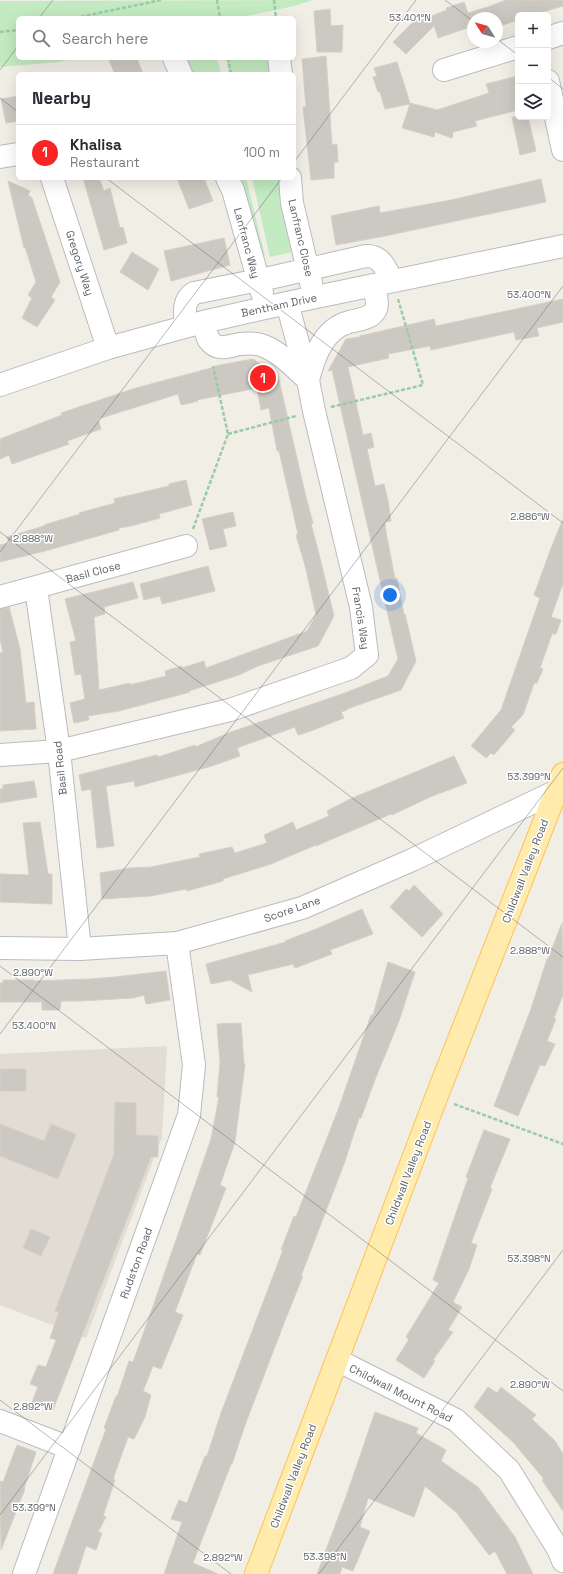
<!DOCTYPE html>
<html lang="en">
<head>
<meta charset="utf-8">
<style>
  body { margin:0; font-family:"Space Grotesk",sans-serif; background:#f2f2f3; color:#2b2b33 }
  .controls { position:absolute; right:12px; top:12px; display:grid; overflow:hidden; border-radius:6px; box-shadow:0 4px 16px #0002 }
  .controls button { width:36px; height:36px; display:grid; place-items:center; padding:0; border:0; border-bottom:1px solid #e1e1e2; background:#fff; color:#2b2b33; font:20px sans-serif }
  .compass { position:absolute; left:467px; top:12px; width:36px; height:36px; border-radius:50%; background:#fff; box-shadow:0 4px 16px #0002; rotate:307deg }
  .you { position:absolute; left:390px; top:595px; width:14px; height:14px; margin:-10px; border:3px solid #fff; border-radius:50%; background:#1a73e8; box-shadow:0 0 0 6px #1a73e833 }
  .badge { display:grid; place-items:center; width:26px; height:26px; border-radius:50%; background:#f92524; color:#fff; font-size:13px; font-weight:700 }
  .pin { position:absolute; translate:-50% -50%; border:2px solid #fff; box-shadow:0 1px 4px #0006 }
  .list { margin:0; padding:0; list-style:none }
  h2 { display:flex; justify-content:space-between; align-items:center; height:52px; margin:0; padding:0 16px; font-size:17px }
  h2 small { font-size:13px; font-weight:400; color:#7c7c81 }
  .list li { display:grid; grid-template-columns:26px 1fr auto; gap:12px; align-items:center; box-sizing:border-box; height:56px; padding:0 16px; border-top:1px solid #e1e1e2 }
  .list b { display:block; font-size:15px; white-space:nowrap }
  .list p { margin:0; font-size:13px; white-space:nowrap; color:#7c7c81 }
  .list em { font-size:13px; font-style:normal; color:#7c7c81 }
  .icon { flex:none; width:22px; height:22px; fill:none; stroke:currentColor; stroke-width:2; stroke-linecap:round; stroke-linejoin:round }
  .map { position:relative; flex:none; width:563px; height:1574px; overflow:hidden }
  .search { position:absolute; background:#fff; box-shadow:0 4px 16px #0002; left:16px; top:16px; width:280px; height:44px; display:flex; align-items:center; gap:10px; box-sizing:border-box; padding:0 14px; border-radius:6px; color:#7c7c81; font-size:15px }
  .panel { position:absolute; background:#fff; box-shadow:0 4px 16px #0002; left:16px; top:72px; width:280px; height:108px; border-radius:6px }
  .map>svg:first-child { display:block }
  .education { fill:#e1ddd5 }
  .green { fill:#c3eac0 }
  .building { fill:#ccc9c3; stroke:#d7cfc3 }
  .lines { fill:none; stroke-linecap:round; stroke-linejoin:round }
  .minor-casing { stroke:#b8bcc1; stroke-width:24 }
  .major-casing { stroke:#fec252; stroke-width:24 }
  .path { stroke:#98cda3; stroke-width:2.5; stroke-dasharray:4 2; stroke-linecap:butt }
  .minor { stroke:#fff; stroke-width:22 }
  .major { stroke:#ffecad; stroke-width:22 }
  .ticks { fill:none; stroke:#5d6368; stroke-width:1; stroke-opacity:0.45 }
  .labels { text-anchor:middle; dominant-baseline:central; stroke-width:3; stroke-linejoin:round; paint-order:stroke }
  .street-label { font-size:11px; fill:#5d6368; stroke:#fff }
  .ticks-label { font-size:10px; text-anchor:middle; fill:#5d6368; stroke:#fff; stroke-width:3; stroke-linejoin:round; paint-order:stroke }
</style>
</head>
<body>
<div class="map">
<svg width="563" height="1574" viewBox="0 0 563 1574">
  <rect width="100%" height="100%" fill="#f1eee6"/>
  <path class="education" d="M167,1046L162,1137L86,1338L0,1305V1054Z"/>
  <path class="green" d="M313,0L294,6L237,18H18V58H75L59,62L0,67V1Z
    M183,58H217L221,74H190Z
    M226,58H274L275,74H229Z
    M232,178H246L265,256L258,257Z
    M252,178H284L297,251L270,257Z"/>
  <path class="building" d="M506,0H563V6L533,15H518V20L497,27V18H473V26L438,38L434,26L406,54L393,42L416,19L419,21L447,10L446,8L464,2L468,13L488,7Z
    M330,9L331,26L343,25L342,52H317L314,11Z
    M326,56L332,145L337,144L338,162H334V178L311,180L303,107H306L302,59Z
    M108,58H137L143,74H115Z
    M397,62L410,103L437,110L489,93L486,84L518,76V110L475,121L477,126L453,132L452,138L435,132L434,137L402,128L410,104L385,109L380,92H378L373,77L377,76L374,68Z
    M18,96V121L6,123L1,99Z
    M512,117H528L536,151L520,155Z
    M83,178H99L104,191L110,188L120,228L123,227L127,243L104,250Z
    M177,178H204L213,201L189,209Z
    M541,179L546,202L385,236L336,245L331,216L379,206L380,213L451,200Z
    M8,181L30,191L28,195L32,198L60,282L51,297L55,300L37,327L22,318L32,298L28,295L36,282L25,247L24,248Z
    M224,238L230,265L171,281L164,251Z
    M132,252L159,269L148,290L120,272Z
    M563,299V322L537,328L539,336L516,340L514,332L431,350L430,346L388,354L389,358L348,367L363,435L371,433L374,447L367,449L375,486L384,484L388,500L391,521L385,522L386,532L395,579L397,578L404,615L405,614L416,661L401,690L347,709V710L341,712L344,718L308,732L298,735L295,727L237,748L240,756L212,766L135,787L134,781L106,786L114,846L97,848L91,789L82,791L79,775L157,755L158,757L195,745V747L231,732L342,694L388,676L398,659L332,370L328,371L346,339L360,337V336L434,319L436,326Z
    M253,359L278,376L305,493L313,523L311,524L319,554L334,616L318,646L258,666L239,675L189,691L190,692L119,711L88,716L89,720L74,723L70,703L85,699L81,674L75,675L70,642L76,641L65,599L133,582L138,598L104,607L105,614L94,617L99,690L130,683V685L166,676L165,671L182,666V668L204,661L206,668L307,631L316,615L306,569L296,535L298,534L279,451H277L269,408L261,410L257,388L197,400L198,401L181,405L178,394L98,419L101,429L67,441L69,444L12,464L9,455L0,459V439L62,415L61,413L136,388L215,367V366Z
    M186,480L192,505L159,514L160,518L131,526L119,528V530L45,551L0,562V545L9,543L7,537L44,526V525L80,514L79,513L115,503L114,499L169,486V484Z
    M233,512L236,526L223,529L227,546L210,550L202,519Z
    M563,519V584L551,617L561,620L556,634H552L540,668L543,669L537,683H534L523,715L511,727L515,730L494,755L491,753L486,758L471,746L501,710L540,598L534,595L550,551Z
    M208,566L215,591L162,604L160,596L144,600L140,584Z
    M9,607L20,649L26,703L34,702L36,729L0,731V653L3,652L0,639V609Z
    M454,756L467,783L430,797L392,815L391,814L316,846V845L271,864L223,879V881L187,891L186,889L151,896L102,899L100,873L129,868L151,867L175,862L200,857L199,854L232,847L235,853L267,843L264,835L293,822L296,830L329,816L327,811L350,799Z
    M34,781L37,797L0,803V789H3V785Z
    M40,822L48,874H52V904L0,902V874L29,875L23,823Z
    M414,885L443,914L422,937L390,907L406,889L409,891Z
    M362,909L373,934L330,950L332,954L295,968L293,964L248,975L252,992L230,980L211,984L206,964L286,942L285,941L316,929Z
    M562,923L563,995L554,1018L556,1019L547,1041L555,1044L545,1066L540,1065L518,1116L494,1106L531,1009L547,959H548Z
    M388,962L415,972L399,1021L376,1077L361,1118H359L344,1164L301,1276H303L286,1318L245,1425L232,1464H231L193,1563L218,1574H164L182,1522L171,1519L179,1500L187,1503L205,1456H207L221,1413L283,1250H281L294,1216L296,1217L338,1110L371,1015H373Z
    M166,971L170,1000L146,1004L144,995L133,998L80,1001H61L60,1010H42V1002H0V983H3V980H34V981L89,979L115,977Z
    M241,1023L244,1064H245L235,1142L220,1185L226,1188L200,1255L197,1254L175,1312L183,1315L161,1369L153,1366L143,1391L151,1395L145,1417L134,1439L128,1437L113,1479L115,1480L103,1516L106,1517L98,1532L102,1533L96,1550L86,1546L77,1574H53L106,1429L104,1428L116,1396L117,1397L129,1361L133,1362L151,1312L211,1139L219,1097H217L220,1062L217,1024Z
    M0,1069H26V1091H0Z
    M115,1102L136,1103V1135L158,1136V1157H151L53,1410L32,1402L38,1387L30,1384L38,1365L46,1367L56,1340L50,1338L59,1312L55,1311L114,1154Z
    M0,1124L44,1141L51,1124L76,1134L58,1179L0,1156Z
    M484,1130L510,1139L490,1188L492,1189L471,1243L477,1245L469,1269L453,1302L462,1307L448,1330L453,1332L433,1360L435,1361L424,1378L396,1360L409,1339L406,1337L439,1283L433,1280L468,1178L466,1177Z
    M31,1229L50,1237L41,1256L23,1248Z
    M488,1387L497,1393L501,1387L536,1415L532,1419L555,1441L563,1454V1511L542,1480L544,1479L513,1442L474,1407Z
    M375,1412L418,1428L416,1433L446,1450L441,1461L478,1487L515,1537L533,1574H507L495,1551L489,1555L457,1513L425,1486L414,1517L368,1498L360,1527L370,1531L353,1571L342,1567L340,1574H317L347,1494Z
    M17,1445L36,1452L24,1489H25L1,1550L0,1481L3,1482Z"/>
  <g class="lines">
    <defs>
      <path id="minor" d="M548,38L563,33
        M174,58L181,74
        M279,58L281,74
        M444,70L518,47
        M548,81L563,150
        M0,157L18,154
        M52,178L108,348
        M227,178L233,190L262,293
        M290,178L292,203L311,283
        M203,322C205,328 206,335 209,340C218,352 228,346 240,344C248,343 257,343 264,346C281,353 295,368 308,380C314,357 323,329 349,322C357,320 369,319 374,312C380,305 375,293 373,285
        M186,326C185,314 182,301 194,293L274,277L366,256C381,255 386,269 392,281
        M0,385L108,348L203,322L287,303L563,246
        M36,588L59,751L80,949
        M0,597L186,546
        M0,755L59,751L230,710L351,668L367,655L361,607L314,411L308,380L287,303
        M0,948L80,949L177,943L302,908L412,860L563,788
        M337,1360L456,1420L509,1470L558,1549L563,1561
        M0,1421L70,1448
        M24,1574L189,1115L194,1065L177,943"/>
      <path id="major" d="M256,1574L436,1098L563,774"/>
    </defs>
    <use href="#minor" class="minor-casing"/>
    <use href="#major" class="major-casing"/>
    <path class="path" d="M217,0L220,18
      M274,0L276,18
      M75,18L161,0
      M0,32L18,30
      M228,58L231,74
      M331,407L423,385L398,299
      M228,434L296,416
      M193,529L228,434L213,366
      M454,1104L563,1144"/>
    <use href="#minor" class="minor"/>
    <use href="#major" class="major"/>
  </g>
  <path class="ticks" d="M445,0L473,21M39,18L53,0M497,39L518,55M0,70L18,46M548,77L563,89M0,98L18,112M294,162L416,0M106,178L563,523M0,532L563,957M0,552L282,178M0,966L563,1391M0,1034L563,286M0,1400L231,1574M0,1515L563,768M319,1574L563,1250"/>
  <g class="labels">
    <g class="street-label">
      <text transform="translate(301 238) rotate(77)">Lanfranc Close</text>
      <text transform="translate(247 243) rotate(75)">Lanfranc Way</text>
      <text transform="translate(80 263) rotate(72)">Gregory Way</text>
      <text transform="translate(279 305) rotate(-12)">Bentham Drive</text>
      <text transform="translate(93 572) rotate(-15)">Basil Close</text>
      <text transform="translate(361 618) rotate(81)">Francis Way</text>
      <text transform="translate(60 768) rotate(-96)">Basil Road</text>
      <text transform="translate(525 871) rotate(-69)">Childwall Valley Road</text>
      <text transform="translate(292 909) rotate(-19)">Score Lane</text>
      <text transform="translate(408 1173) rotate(-69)">Childwall Valley Road</text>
      <text transform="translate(136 1263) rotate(-70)">Rudston Road</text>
      <text transform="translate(401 1393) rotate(27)">Childwall Mount Road</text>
      <text transform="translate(293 1476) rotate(-69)">Childwall Valley Road</text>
    </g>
  </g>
  <g class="ticks-label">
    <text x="410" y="21">53.401°N</text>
    <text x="529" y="298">53.400°N</text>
    <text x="530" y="520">2.886°W</text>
    <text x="33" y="542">2.888°W</text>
    <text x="529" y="780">53.399°N</text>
    <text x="530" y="954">2.888°W</text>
    <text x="33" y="976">2.890°W</text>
    <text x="34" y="1029">53.400°N</text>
    <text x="529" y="1262">53.398°N</text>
    <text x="530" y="1388">2.890°W</text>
    <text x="33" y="1410">2.892°W</text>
    <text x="34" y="1511">53.399°N</text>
    <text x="325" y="1560">53.398°N</text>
    <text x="223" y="1561">2.892°W</text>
  </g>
</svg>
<div class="controls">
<button>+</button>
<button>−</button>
<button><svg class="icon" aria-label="layers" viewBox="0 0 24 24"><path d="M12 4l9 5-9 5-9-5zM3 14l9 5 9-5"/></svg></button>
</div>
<svg class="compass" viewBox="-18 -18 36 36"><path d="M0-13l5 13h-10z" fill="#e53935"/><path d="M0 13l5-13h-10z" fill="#7c7c81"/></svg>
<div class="you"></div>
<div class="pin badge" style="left:263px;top:378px">1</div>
<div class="search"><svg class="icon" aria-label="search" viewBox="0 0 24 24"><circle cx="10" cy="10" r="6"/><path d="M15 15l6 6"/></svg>Search here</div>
<section class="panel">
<h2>Nearby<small></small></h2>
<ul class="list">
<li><span class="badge">1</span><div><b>Khalisa</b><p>Restaurant</p></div><em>100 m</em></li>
</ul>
</section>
</div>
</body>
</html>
